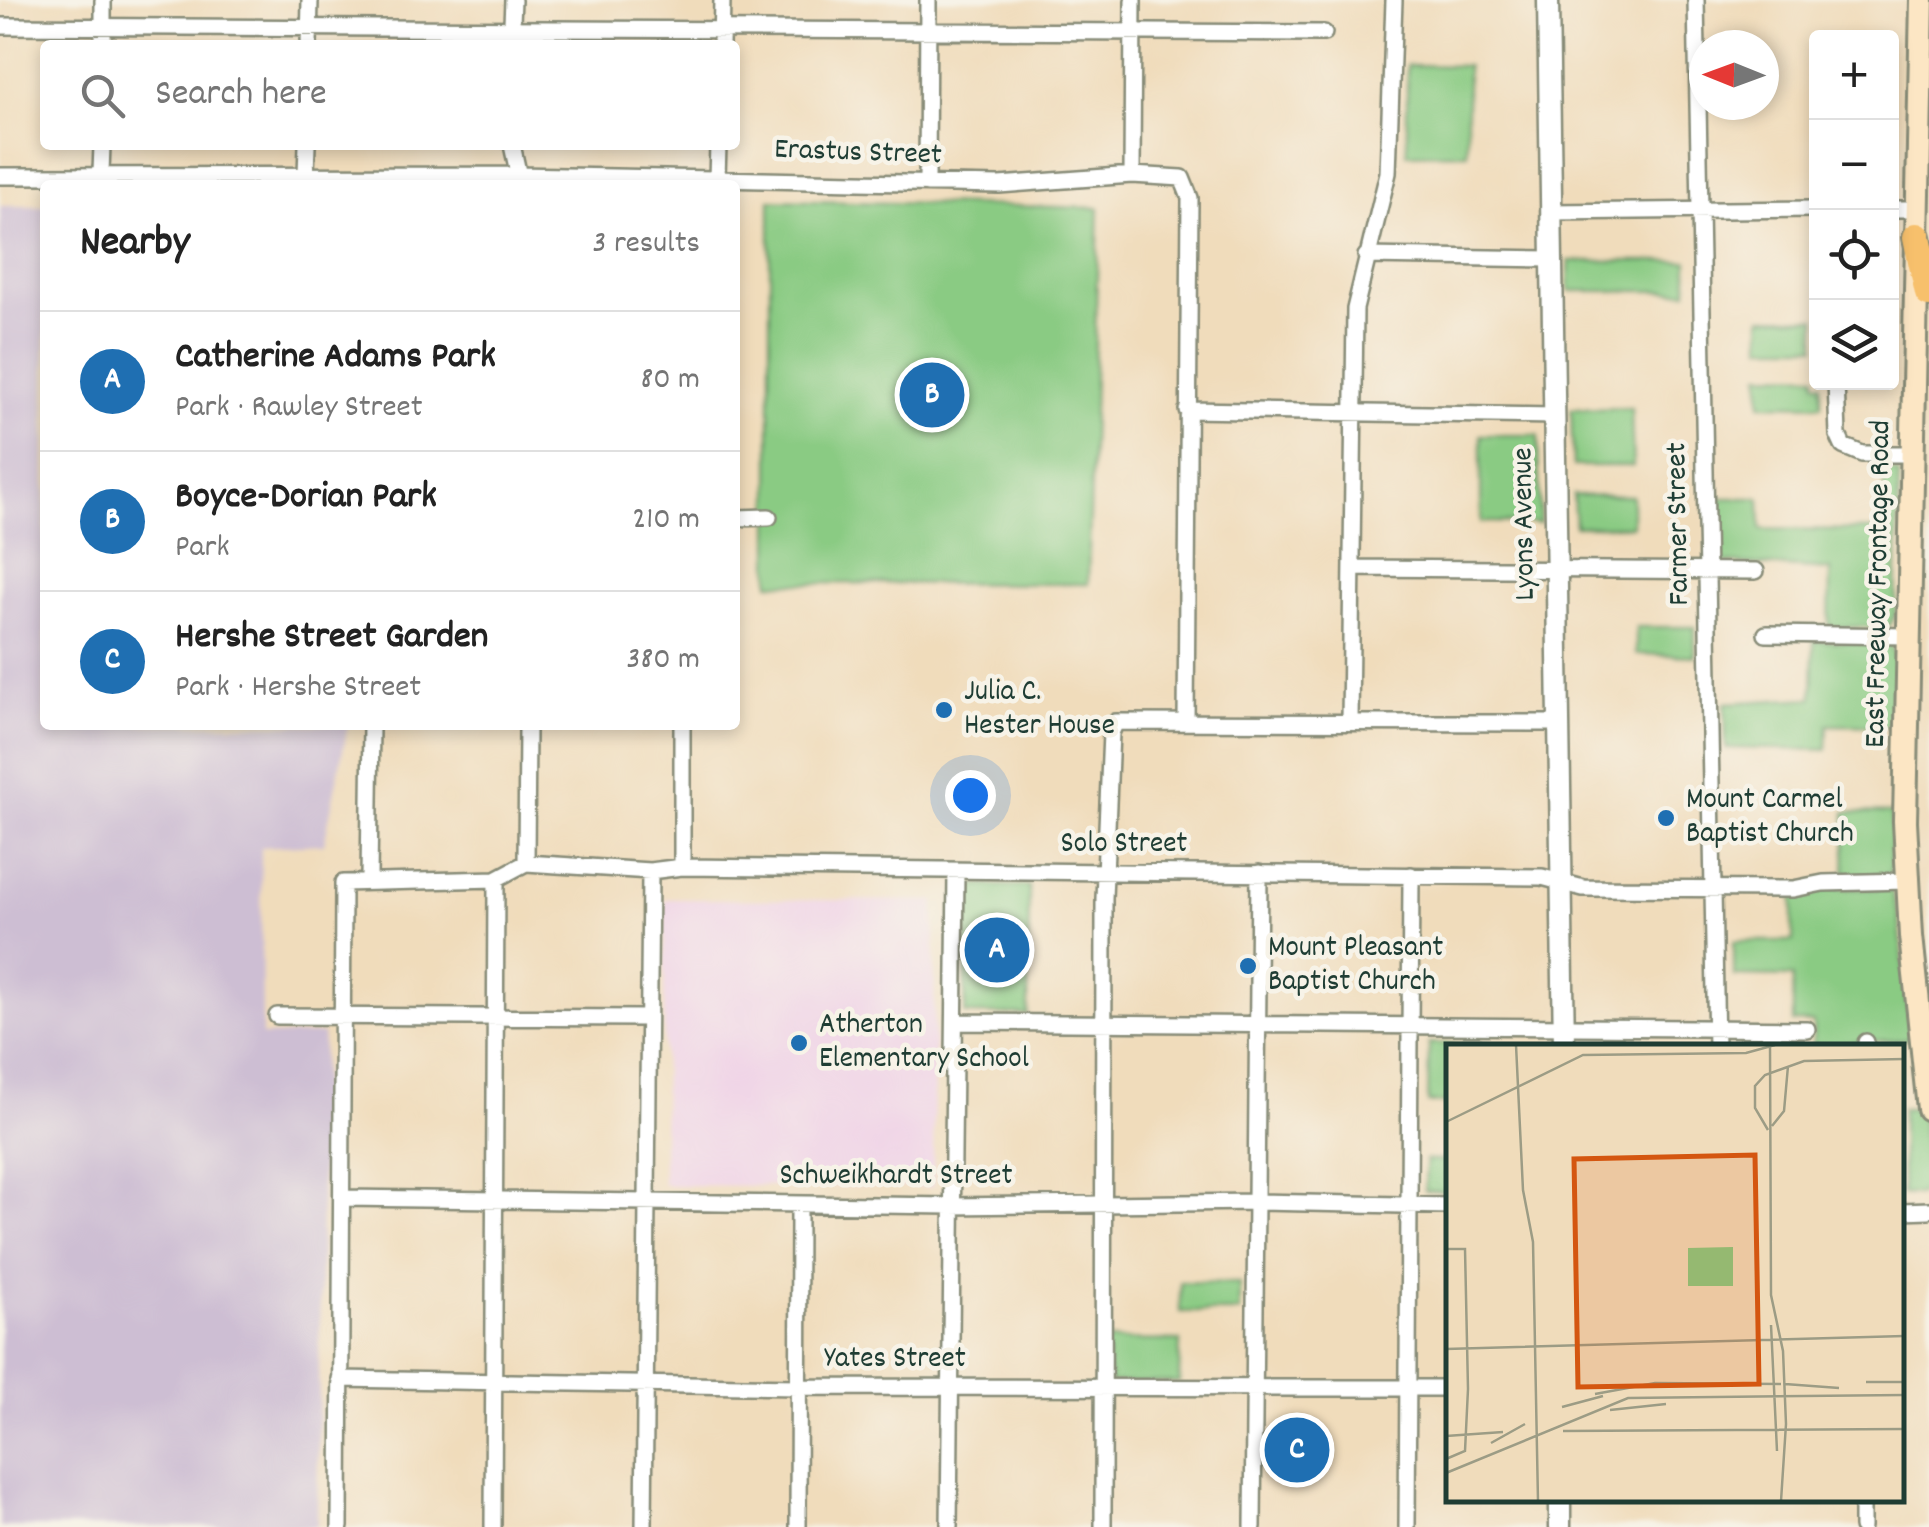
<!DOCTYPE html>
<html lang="en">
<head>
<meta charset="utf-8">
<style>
  body { margin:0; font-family:Dekko,sans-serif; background:#f2f2f2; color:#222 }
  .controls { position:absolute; right:30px; top:30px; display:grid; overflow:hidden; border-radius:10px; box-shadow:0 5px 15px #0003 }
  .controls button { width:90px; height:90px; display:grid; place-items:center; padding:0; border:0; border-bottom:2px solid #e0e0e0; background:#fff; color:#222; font:50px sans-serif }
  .compass { position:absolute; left:1689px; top:30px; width:90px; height:90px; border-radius:50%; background:#fff; box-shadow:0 5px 15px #0003; rotate:271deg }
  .you { position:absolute; left:970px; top:795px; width:35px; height:35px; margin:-25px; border:8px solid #fff; border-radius:50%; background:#1a73e8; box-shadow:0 0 0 15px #1a73e833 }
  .badge { display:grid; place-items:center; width:65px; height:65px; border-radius:50%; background:#1f6fb2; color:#fff; font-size:32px; font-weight:700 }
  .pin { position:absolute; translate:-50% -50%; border:5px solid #fff; box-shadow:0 2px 10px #0006 }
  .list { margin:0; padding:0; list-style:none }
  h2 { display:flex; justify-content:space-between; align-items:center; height:130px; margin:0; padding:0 40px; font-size:42px }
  h2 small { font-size:32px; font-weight:400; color:#767676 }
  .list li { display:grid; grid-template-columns:65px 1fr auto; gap:30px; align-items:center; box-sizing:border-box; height:140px; padding:0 40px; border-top:2px solid #e0e0e0 }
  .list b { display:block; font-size:38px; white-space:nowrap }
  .list p { margin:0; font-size:32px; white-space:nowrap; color:#767676 }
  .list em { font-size:32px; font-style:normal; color:#767676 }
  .icon { flex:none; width:55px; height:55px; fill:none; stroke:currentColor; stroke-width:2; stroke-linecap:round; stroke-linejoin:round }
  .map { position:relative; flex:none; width:1929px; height:1527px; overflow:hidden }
  .search { position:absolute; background:#fff; box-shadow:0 5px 15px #0003; left:40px; top:40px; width:700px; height:110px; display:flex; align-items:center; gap:25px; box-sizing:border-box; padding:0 35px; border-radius:10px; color:#767676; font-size:38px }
  .panel { position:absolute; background:#fff; box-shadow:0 5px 15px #0003; left:40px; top:180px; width:700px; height:550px; border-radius:10px }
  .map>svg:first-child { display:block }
  .built { fill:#efd0e7 }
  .industrial { fill:#cdbed3 }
  .green { fill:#8acb83; stroke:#54845c; stroke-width:2.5 }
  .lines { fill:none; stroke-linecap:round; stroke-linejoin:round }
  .minor-casing { stroke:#888c78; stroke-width:20 }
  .tertiary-casing { stroke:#888c78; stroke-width:25 }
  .secondary-casing { stroke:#888c78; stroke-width:28 }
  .motorway-casing { stroke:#888c78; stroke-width:32 }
  .minor { stroke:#fff; stroke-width:15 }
  .tertiary { stroke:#fff; stroke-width:20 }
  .secondary { stroke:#fce6c4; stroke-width:22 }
  .motorway { stroke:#f7c06c; stroke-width:28 }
  .poi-dot { fill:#1f6fb2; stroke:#f7f3e8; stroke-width:4 }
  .labels { text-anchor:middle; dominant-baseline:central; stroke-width:9; stroke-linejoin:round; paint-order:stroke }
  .street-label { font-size:30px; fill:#1f3d34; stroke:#f7f3e8 }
  .poi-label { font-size:30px; fill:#1f3d34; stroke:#f7f3e8; text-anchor:start }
  .inset-road { fill:none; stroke:#9c9c85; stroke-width:2.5 }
  .view { fill:#d45610; fill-opacity:0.15; stroke:#d45610; stroke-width:5 }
  .inset-edge { fill:none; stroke:#1f3d34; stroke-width:5 }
</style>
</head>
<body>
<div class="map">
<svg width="1929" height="1527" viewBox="0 0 1929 1527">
  <rect width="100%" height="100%" fill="#f7f3e8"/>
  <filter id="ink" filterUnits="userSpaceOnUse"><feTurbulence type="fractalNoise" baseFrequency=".01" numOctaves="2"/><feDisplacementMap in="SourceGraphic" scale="20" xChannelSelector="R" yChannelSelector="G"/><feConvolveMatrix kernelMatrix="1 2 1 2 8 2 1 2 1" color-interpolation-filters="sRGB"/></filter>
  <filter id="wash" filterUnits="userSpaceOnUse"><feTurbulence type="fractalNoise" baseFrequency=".0048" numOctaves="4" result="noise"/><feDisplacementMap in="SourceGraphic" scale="40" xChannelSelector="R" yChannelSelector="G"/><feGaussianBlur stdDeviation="2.25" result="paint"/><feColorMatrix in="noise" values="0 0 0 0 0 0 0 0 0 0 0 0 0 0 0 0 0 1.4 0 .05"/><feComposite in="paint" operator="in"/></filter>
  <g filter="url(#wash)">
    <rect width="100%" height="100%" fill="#f0dcbb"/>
    <path class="built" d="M665,899L935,901L933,1187L663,1185Z"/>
    <path class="industrial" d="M0,206H45V725H348L324,844L261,847L262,1036L323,1034L317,1527H0Z"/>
    <path class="green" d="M1407,65L1467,66V153L1407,154Z
      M770,200L1099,208L1088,584L770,583Z
      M1569,261H1688V291H1569Z
      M1762,317L1816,318V346H1762Z
      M1761,374L1816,375V382L1822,383V405L1761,404Z
      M1631,408L1633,466H1573L1571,409Z
      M1481,435H1538L1540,523L1481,522Z
      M1878,467L1899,474L1896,615L1889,627H1829L1830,570L1725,563L1716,555L1714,498H1760L1761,529L1883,530L1884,482Z
      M1573,495L1632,496V526H1575Z
      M1636,627H1695V656L1636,654Z
      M1814,641L1890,643L1896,658L1893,726L1828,725L1827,750L1726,748L1725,703L1813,698Z
      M1846,812L1892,813L1890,874L1845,878Z
      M967,885L1029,886L1028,1015L965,1014Z
      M1826,888L1891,889L1899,916L1910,1039L1813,1045V1023L1793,1022V977L1734,976V941H1793V897Z
      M1429,1043L1488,1044L1449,1047V1103H1428Z
      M1902,1109H1920L1929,1186L1917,1195L1902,1194Z
      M1426,1160L1449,1161V1192L1425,1191Z
      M1180,1282L1239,1283V1312H1180Z
      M1105,1340L1180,1341L1179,1382L1110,1383Z
      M1286 1450a11 11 0 1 1 22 0a11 11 0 1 1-22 0Z"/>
  </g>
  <g filter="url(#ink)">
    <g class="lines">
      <defs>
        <path id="minor" d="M103,0V45
          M1696,0L1716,1047
          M0,26L1324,33
          M309,45L310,0
          M511,45L513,0
          M721,45L722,0
          M512,145L520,181
          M101,173L102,145
          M306,174L307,145
          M1132,175L1133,0
          M0,176L517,175L999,185L1132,175L1182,178L1190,198L1186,721
          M717,178L718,145
          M927,184L928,0
          M1892,209H1917
          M1550,212L1816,209
          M1366,256L1551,259
          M1836,382L1838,435L1843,446L1862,454H1913
          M1187,410L1554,416
          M735,518L769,517
          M1352,568L1756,571
          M1766,634L1908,636
          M1350,722L1355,309L1388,173L1394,0
          M526,863L527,725
          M682,867V725
          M369,879L371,725
          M277,1016L646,1018
          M955,1022C1239,1023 1523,1024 1807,1029
          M1866,1047V1042
          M343,1198L951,1206L1257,1202L1449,1206
          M1902,1211L1929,1210
          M340,1379L798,1387L1449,1388
          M340,1527L343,883L496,879L526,863L650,871L682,867L1542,877L1583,888L1793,889L1823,883L1907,881
          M493,1527L496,879
          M644,1527L650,871
          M798,1527L799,1205
          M949,1527L956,871
          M1103,1527L1104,898L1111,733L1116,722L1560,723
          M1253,1527L1259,873
          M1407,1527L1411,875
          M1862,1527V1500"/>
        <path id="tertiary" d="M1548,0L1564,1047
          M1560,1527V1500"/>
        <path id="secondary" d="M1922,0L1905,821L1911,936L1929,1109"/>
        <path id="motorway" d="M1917,237L1929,293"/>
      </defs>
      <use href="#minor" class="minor-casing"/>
      <use href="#tertiary" class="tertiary-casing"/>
      <use href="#secondary" class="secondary-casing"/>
      <use href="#motorway" class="motorway-casing"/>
      <use href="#minor" class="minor"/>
      <use href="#tertiary" class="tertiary"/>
      <use href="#secondary" class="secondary"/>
      <use href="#motorway" class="motorway"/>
    </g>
  </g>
  <g class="poi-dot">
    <circle cx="944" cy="710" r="10"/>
    <circle cx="1666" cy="818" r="10"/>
    <circle cx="1248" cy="966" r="10"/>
    <circle cx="799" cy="1043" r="10"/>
  </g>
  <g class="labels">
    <g class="street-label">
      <text transform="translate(858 154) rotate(2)">Erastus Street</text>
      <text transform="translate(1526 524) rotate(-91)">Lyons Avenue</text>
      <text transform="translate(1680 524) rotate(-91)">Farmer Street</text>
      <text transform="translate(1880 584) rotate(-89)">East Freeway Frontage Road</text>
      <text x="1124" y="845">Solo Street</text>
      <text x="896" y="1177">Schweikhardt Street</text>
      <text x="895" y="1360">Yates Street</text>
    </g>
    <g class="poi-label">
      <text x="964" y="693">Julia C.<tspan x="964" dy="34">Hester House</tspan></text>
      <text x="1686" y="801">Mount Carmel<tspan x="1686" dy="34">Baptist Church</tspan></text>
      <text x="1268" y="949">Mount Pleasant<tspan x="1268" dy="34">Baptist Church</tspan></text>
      <text x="819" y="1026">Atherton<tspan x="819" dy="34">Elementary School</tspan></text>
    </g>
  </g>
  <g transform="translate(1446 1044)">
    <rect width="458" height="458" fill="#f0dcbb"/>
    <path d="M287,203V242H242V204Z" fill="#8acb83"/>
    <path class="inset-road" d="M70,1L77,146L87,198L92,457M324,1L325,251L337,307L340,380L335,457M0,78L137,11L300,9L329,1M326,82L338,67L342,22M322,86L309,64V42L319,31L358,17L458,15M0,205H19L22,345L19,407L0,415M325,281L331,407M0,305L458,292M420,338H458M339,340L393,344M149,350L209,339L335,340M116,363L157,352M164,366L220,360M117,387L458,385M0,392L57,388M45,399L79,380M0,429L182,354L458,351"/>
    <path class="view" d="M309,111L313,340L132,343L128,115Z"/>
    <rect width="458" height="458" class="inset-edge"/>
  </g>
</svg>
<div class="controls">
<button>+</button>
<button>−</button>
<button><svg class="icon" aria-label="locate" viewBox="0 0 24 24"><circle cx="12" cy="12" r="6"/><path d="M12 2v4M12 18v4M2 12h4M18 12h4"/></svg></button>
<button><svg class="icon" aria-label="layers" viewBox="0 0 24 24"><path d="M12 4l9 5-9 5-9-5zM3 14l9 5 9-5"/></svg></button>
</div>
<svg class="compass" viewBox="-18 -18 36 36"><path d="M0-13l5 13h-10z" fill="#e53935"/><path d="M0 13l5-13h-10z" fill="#767676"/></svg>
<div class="you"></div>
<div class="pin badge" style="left:997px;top:950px">A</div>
<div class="pin badge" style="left:932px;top:395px">B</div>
<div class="pin badge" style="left:1297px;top:1450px">C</div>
<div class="search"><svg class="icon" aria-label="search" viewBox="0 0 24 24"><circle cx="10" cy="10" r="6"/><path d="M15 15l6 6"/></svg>Search here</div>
<section class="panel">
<h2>Nearby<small>3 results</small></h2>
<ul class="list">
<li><span class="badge">A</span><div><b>Catherine Adams Park</b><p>Park · Rawley Street</p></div><em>80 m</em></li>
<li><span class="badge">B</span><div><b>Boyce-Dorian Park</b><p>Park</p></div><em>210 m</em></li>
<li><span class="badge">C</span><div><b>Hershe Street Garden</b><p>Park · Hershe Street</p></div><em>380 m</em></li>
</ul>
</section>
</div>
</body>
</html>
